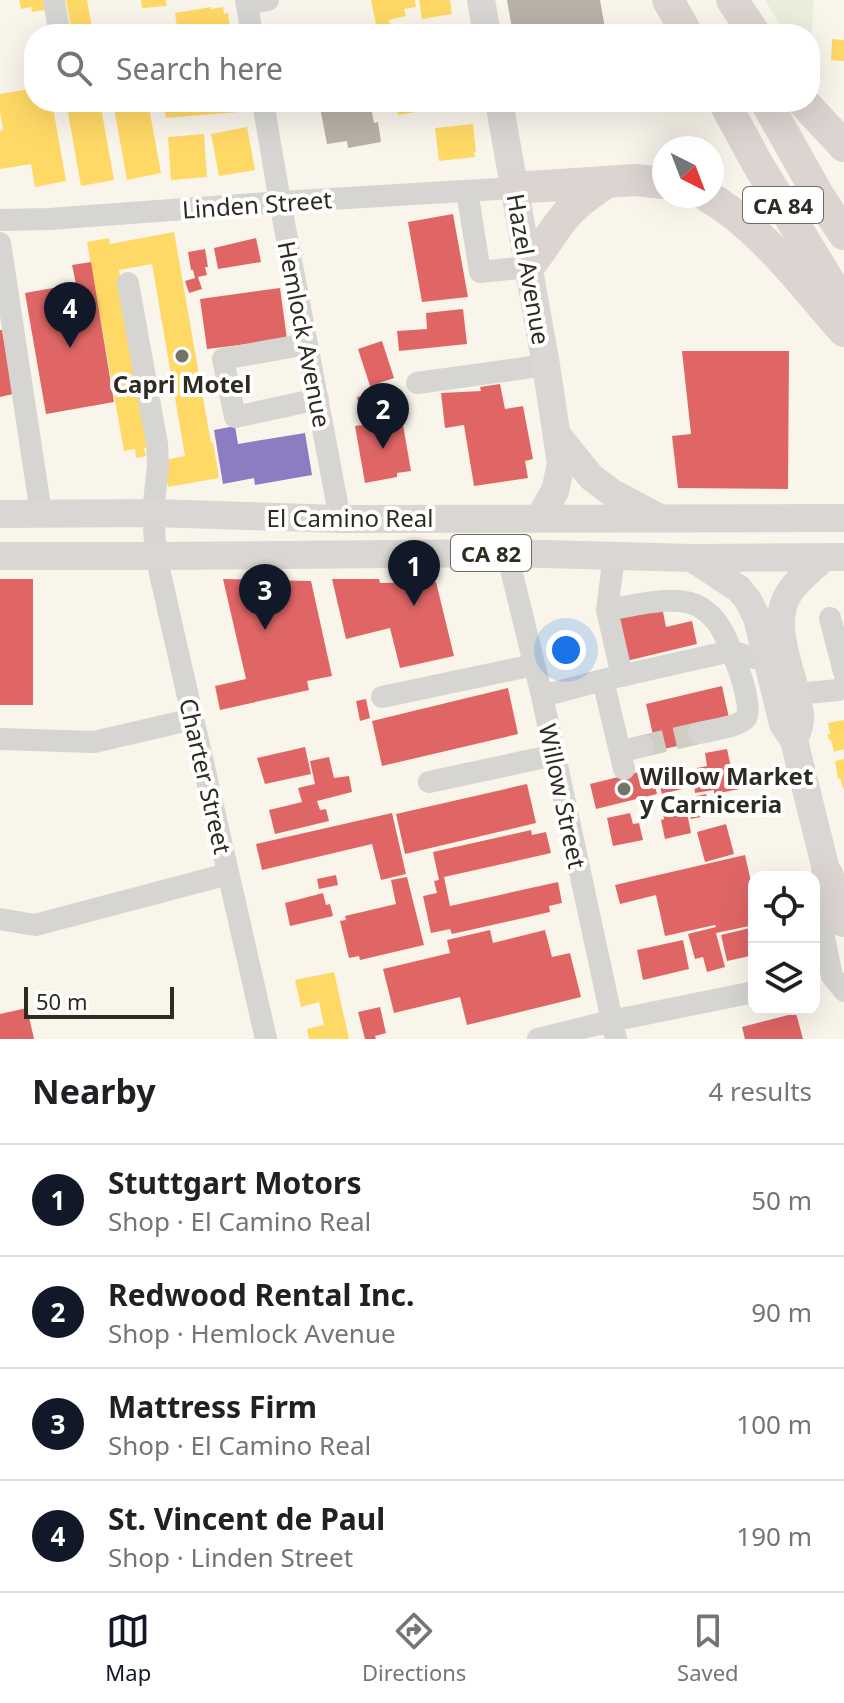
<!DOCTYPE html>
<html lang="en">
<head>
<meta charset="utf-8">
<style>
  body { margin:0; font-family:"Noto Sans",sans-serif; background:#f2f2f2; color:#202124 }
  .controls { position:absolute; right:24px; bottom:24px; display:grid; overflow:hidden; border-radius:16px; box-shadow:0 8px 32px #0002 }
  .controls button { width:72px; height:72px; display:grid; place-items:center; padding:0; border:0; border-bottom:2px solid #e0e0e0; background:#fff; color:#202124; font:40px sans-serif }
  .compass { position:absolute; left:652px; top:136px; width:72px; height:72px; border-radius:50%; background:#fff; box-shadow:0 8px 32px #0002; rotate:138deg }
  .scale { position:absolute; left:24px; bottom:20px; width:150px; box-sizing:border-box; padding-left:8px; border:4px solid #2e2b22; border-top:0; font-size:22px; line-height:28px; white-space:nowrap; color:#2e2b22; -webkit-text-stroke:6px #fff; paint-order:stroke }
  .you { position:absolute; left:566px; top:650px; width:28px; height:28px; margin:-20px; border:6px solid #fff; border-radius:50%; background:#1a73e8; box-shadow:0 0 0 12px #1a73e833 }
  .badge { display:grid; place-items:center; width:52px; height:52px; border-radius:50%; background:#111827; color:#fff; font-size:26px; font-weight:700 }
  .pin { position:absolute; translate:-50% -66px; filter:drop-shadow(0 2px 4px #0008) }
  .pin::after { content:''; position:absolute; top:42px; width:28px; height:24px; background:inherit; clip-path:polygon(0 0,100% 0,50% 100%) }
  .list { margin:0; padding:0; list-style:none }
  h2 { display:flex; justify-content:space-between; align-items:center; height:104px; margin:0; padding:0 32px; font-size:34px }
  h2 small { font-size:26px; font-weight:400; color:#757577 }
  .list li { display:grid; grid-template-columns:52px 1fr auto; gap:24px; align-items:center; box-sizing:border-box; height:112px; padding:0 32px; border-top:2px solid #e0e0e0 }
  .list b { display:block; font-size:30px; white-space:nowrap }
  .list p { margin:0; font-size:26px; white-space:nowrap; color:#757577 }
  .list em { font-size:26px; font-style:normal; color:#757577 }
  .icon { flex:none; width:44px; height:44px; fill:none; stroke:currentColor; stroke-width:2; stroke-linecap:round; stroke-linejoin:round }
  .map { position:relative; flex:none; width:844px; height:1039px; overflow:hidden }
  .search { position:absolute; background:#fff; box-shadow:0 8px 32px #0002; left:24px; right:24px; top:24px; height:88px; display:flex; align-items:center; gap:20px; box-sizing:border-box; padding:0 28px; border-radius:32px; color:#757577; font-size:30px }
  .sheet { height:552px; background:#fff }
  nav { display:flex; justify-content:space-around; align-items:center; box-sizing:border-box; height:112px; border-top:2px solid #e0e0e0; background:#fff; font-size:22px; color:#757577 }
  nav a { display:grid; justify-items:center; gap:4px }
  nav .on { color:#111827 }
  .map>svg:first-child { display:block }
  .green { fill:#eaeedc }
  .homes { fill:#ffd966 }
  .shops { fill:#e06666 }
  .offices { fill:#8e7cc3 }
  .building { fill:#b8b1a7 }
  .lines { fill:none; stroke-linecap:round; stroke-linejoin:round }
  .minor-tunnel { stroke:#d0cdc3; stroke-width:22; stroke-dasharray:22 11; stroke-linecap:butt }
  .minor { stroke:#d6d5d2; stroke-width:22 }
  .major { stroke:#dad6d3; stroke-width:28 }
  .highway { stroke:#dbd4d1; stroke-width:32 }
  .poi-dot { fill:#757268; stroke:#fff; stroke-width:3 }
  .labels { text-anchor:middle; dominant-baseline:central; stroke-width:8; stroke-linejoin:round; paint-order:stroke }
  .shield { fill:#fff; stroke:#6d6b64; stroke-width:2 }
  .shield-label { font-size:22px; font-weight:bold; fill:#2e2b22 }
  .street-label { font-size:24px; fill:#2e2b22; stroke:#fff }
  .poi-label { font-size:24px; font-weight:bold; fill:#2e2b22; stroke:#fff }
</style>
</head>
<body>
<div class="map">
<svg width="844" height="1039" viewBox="0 0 844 1039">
  <rect width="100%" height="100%" fill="#f9f5eb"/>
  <path class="green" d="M765,0H814L810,55V34H786Z"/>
  <path class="homes" d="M19,0H43L45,10L32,12L31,7L21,9Z
    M66,0H87L93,34H55L54,30L71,27Z
    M141,0H166L167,6L142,8Z
    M371,0H415L416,7L404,9L406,16L389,20L391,33L378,34Z
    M419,0H450L452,14L422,19Z
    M211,7V9L223,7L224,14L228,13L230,27L226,28L227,34H178L175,13Z
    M832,39L844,40V61L831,60Z
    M34,88V102H52L66,181L35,187L31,164L0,169V131L3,130L0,112V94Z
    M66,102H100L114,180L81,186Z
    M113,102H148L161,173L127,180Z
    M163,102H238L240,112L166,118Z
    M396,102H463V104L398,115Z
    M473,124L476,152H474L475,157L439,161L435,128Z
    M247,127L255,170L219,176L211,134Z
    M204,134L207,177L171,180L168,137Z
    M174,232L211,443L213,442L219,478L168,487L164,460L185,456L152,264L119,270L150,447L144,448L146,456L136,458L135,449L124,451L87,242L109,238L110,244Z
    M844,720V749L834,752L831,740H829L827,734H830L828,723Z
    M844,759V789H843L840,778L838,779L835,761Z
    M334,972L349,1039H309L307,1029L324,1025L319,1002L301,1007L295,980Z"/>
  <path class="shops" d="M453,214L468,297L422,302L408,222Z
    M256,238L261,262L218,269L214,248Z
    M205,249L208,267H205L207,275L198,277L202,289L189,293L185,281L195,278L193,270H191L188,252Z
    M91,262L114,402L46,414L25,293L76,284L72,265Z
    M280,288L287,339L207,349L200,299Z
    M463,309L467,344L399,351L397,331L427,329L426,313Z
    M0,330H2L13,394L0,397Z
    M382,341L394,378L370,386L358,349Z
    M682,351H789L788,489L678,488L672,436L691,434Z
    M500,384L505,409L523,406L533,459L525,461L528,478L474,486L464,425L445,428L441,393L481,391L480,387Z
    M397,390L411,471L397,473V477L365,483L355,426L362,425L357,397Z
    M0,579H33V705H0Z
    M223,579L311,581L332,676L307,681L309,690L220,710L215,686L246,679Z
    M332,579H379L380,583L436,582L454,656L400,668L390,628L346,639Z
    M662,607L666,627L692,621L697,644L622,662L612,618Z
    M722,686L729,718L701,741L645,753L641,738L653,735L646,704Z
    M508,688L518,734L382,766L372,721Z
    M366,699L370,718L360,721L356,701Z
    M305,747L311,774L265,784L257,758Z
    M727,749L732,772L737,771L740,789L714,794V790L695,793L694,783L700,782L697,768L707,766L705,753Z
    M329,757L334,778L349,776L352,792L317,801L320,810L326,809L329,821L275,834L269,810L302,802L298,788L315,784L310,761Z
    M675,763L682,789L662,794L655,768Z
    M651,769L657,794L596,809L590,784Z
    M527,784L536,823L405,854L396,814Z
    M706,794L711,815L691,819L687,798Z
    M686,807L691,833L665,839L661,820L664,819L663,812Z
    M392,813L406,874L381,880L372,844L262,870L256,844Z
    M630,813L633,824L639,823L643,840L613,846L607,818Z
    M726,824L734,854L705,862L697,832Z
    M531,830L532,835L546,832L551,853L444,877L450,906L558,882L562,903L549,906L550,912L452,934L450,929L431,933L423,896L437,893L434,881L439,880L433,852Z
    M745,855L754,895V925L716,933L725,967L707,972L703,957L695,959L688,934L716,927L715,925L665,936L656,895L620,904L615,885Z
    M336,875L338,885L319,889L317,879Z
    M407,877L424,945L360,960L359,956L349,958L340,921L346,920L345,916L396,904L391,880Z
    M323,893L326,905L330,904L333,916L290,926L285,903Z
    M754,927V952L749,953L750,956L727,961L721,935Z
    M490,930L493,943L545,930L552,957L570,953L581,997L467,1025L460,997L394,1013L383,969L450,953L447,940Z
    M683,940L689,969L643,980L637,950Z
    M380,1007L386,1033L375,1036L376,1039H365L358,1012Z
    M27,1008L34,1039H0V1014Z
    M796,1013L803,1039H745L742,1027Z"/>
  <path class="offices" d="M235,426L238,444L305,433L312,475L255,485L254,478L223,484L214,430Z"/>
  <path class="building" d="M507,0H600L606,34H513Z
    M366,25L368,34H324V32Z
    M319,102H370L374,123L378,122L381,142L348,148L347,141L327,144Z
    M534,102H581L582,104L534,108Z"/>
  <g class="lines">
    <path class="minor-tunnel" d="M643,746L699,733"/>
    <path class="minor" d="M54,0L58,24
      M246,0L252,34
      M247,4L268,0
      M263,102L280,202L340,519
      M467,191L480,272L528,267
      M0,220L49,219L280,202L515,188
      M0,243L41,513
      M128,283L157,444L158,465L153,513L156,556L266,1039
      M307,344L223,359L235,417L318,399
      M417,383L546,365
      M507,553L542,696L616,1039
      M614,556L607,610L622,676
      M607,610C633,606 677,593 700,607C706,611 714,618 718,624C728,637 755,705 746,718C739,727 711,730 699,733
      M830,618L844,672
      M603,680L624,769
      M796,694L838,690L844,685
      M542,696L603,680L731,651L754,658L767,659
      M382,697L534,665
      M0,739L94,742L193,719
      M620,752L643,746
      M429,782L555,755
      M826,879L820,918L832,976L844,991
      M0,919L35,925L228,874
      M538,1039L611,1021L754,992"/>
    <path class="major" d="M481,0L487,34
      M499,102L546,365L561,464L555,491L539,518
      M558,436L591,477L611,492L658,517
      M0,514L153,513L340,519L844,518
      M0,556H156L507,553L692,558L844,557
      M692,558L739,589L748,600L757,618L783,724L794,740L827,874
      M797,733C803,716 799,708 795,690C788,661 771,621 789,593C798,579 813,568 825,557"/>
    <path class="highway" d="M668,0L687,34
      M732,0L755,34
      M724,102L757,163L844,306
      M766,102L820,198L844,234
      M803,102L844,146
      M515,188L635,180L664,183
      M707,196C761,227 803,285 844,331
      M528,267C541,252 550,235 562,220C574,204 591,193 607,182
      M827,874L844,921"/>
  </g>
  <g class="poi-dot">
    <circle cx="182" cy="356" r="8"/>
    <circle cx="624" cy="789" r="8"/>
  </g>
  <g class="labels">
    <g class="shield">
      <rect x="743" y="187" width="80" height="36" rx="6"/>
      <rect x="451" y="535" width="80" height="36" rx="6"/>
    </g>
    <g class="shield-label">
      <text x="783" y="205">CA 84</text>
      <text x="491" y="553">CA 82</text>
    </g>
    <g class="street-label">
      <text transform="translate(257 204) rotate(-4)">Linden Street</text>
      <text transform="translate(529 269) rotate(80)">Hazel Avenue</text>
      <text transform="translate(305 334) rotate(79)">Hemlock Avenue</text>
      <text x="350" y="517">El Camino Real</text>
      <text transform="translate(206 776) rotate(77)">Charter Street</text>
      <text transform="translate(563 796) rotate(78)">Willow Street</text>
    </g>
    <g class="poi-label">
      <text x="182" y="383">Capri Motel</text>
      <text x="640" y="775" text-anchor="start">Willow Market<tspan x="640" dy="28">y Carniceria</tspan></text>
    </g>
  </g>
</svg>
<div class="controls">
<button><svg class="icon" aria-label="locate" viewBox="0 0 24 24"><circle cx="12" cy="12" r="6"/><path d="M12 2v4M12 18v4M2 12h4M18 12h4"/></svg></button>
<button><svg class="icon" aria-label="layers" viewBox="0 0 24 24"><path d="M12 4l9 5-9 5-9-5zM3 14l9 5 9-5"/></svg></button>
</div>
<svg class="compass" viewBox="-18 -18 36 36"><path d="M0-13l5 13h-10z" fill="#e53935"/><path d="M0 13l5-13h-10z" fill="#757577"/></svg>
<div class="scale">50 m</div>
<div class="you"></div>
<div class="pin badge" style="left:414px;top:606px">1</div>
<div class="pin badge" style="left:383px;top:449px">2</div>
<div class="pin badge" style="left:265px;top:630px">3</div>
<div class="pin badge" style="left:70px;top:348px">4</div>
<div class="search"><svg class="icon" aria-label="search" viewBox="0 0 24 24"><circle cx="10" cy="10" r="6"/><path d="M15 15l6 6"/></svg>Search here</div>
</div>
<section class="sheet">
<h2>Nearby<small>4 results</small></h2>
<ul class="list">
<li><span class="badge">1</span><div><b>Stuttgart Motors</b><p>Shop · El Camino Real</p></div><em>50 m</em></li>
<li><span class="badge">2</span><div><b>Redwood Rental Inc.</b><p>Shop · Hemlock Avenue</p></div><em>90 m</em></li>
<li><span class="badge">3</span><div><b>Mattress Firm</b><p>Shop · El Camino Real</p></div><em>100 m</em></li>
<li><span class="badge">4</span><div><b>St. Vincent de Paul</b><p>Shop · Linden Street</p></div><em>190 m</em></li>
</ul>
</section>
<nav>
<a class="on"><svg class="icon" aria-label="map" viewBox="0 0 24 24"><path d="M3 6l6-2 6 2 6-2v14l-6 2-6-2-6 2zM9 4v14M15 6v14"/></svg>Map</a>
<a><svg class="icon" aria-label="directions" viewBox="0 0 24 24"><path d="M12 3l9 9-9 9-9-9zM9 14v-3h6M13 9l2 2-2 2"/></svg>Directions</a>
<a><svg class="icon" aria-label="saved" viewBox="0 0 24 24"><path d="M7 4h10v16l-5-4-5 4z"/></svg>Saved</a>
</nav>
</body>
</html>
